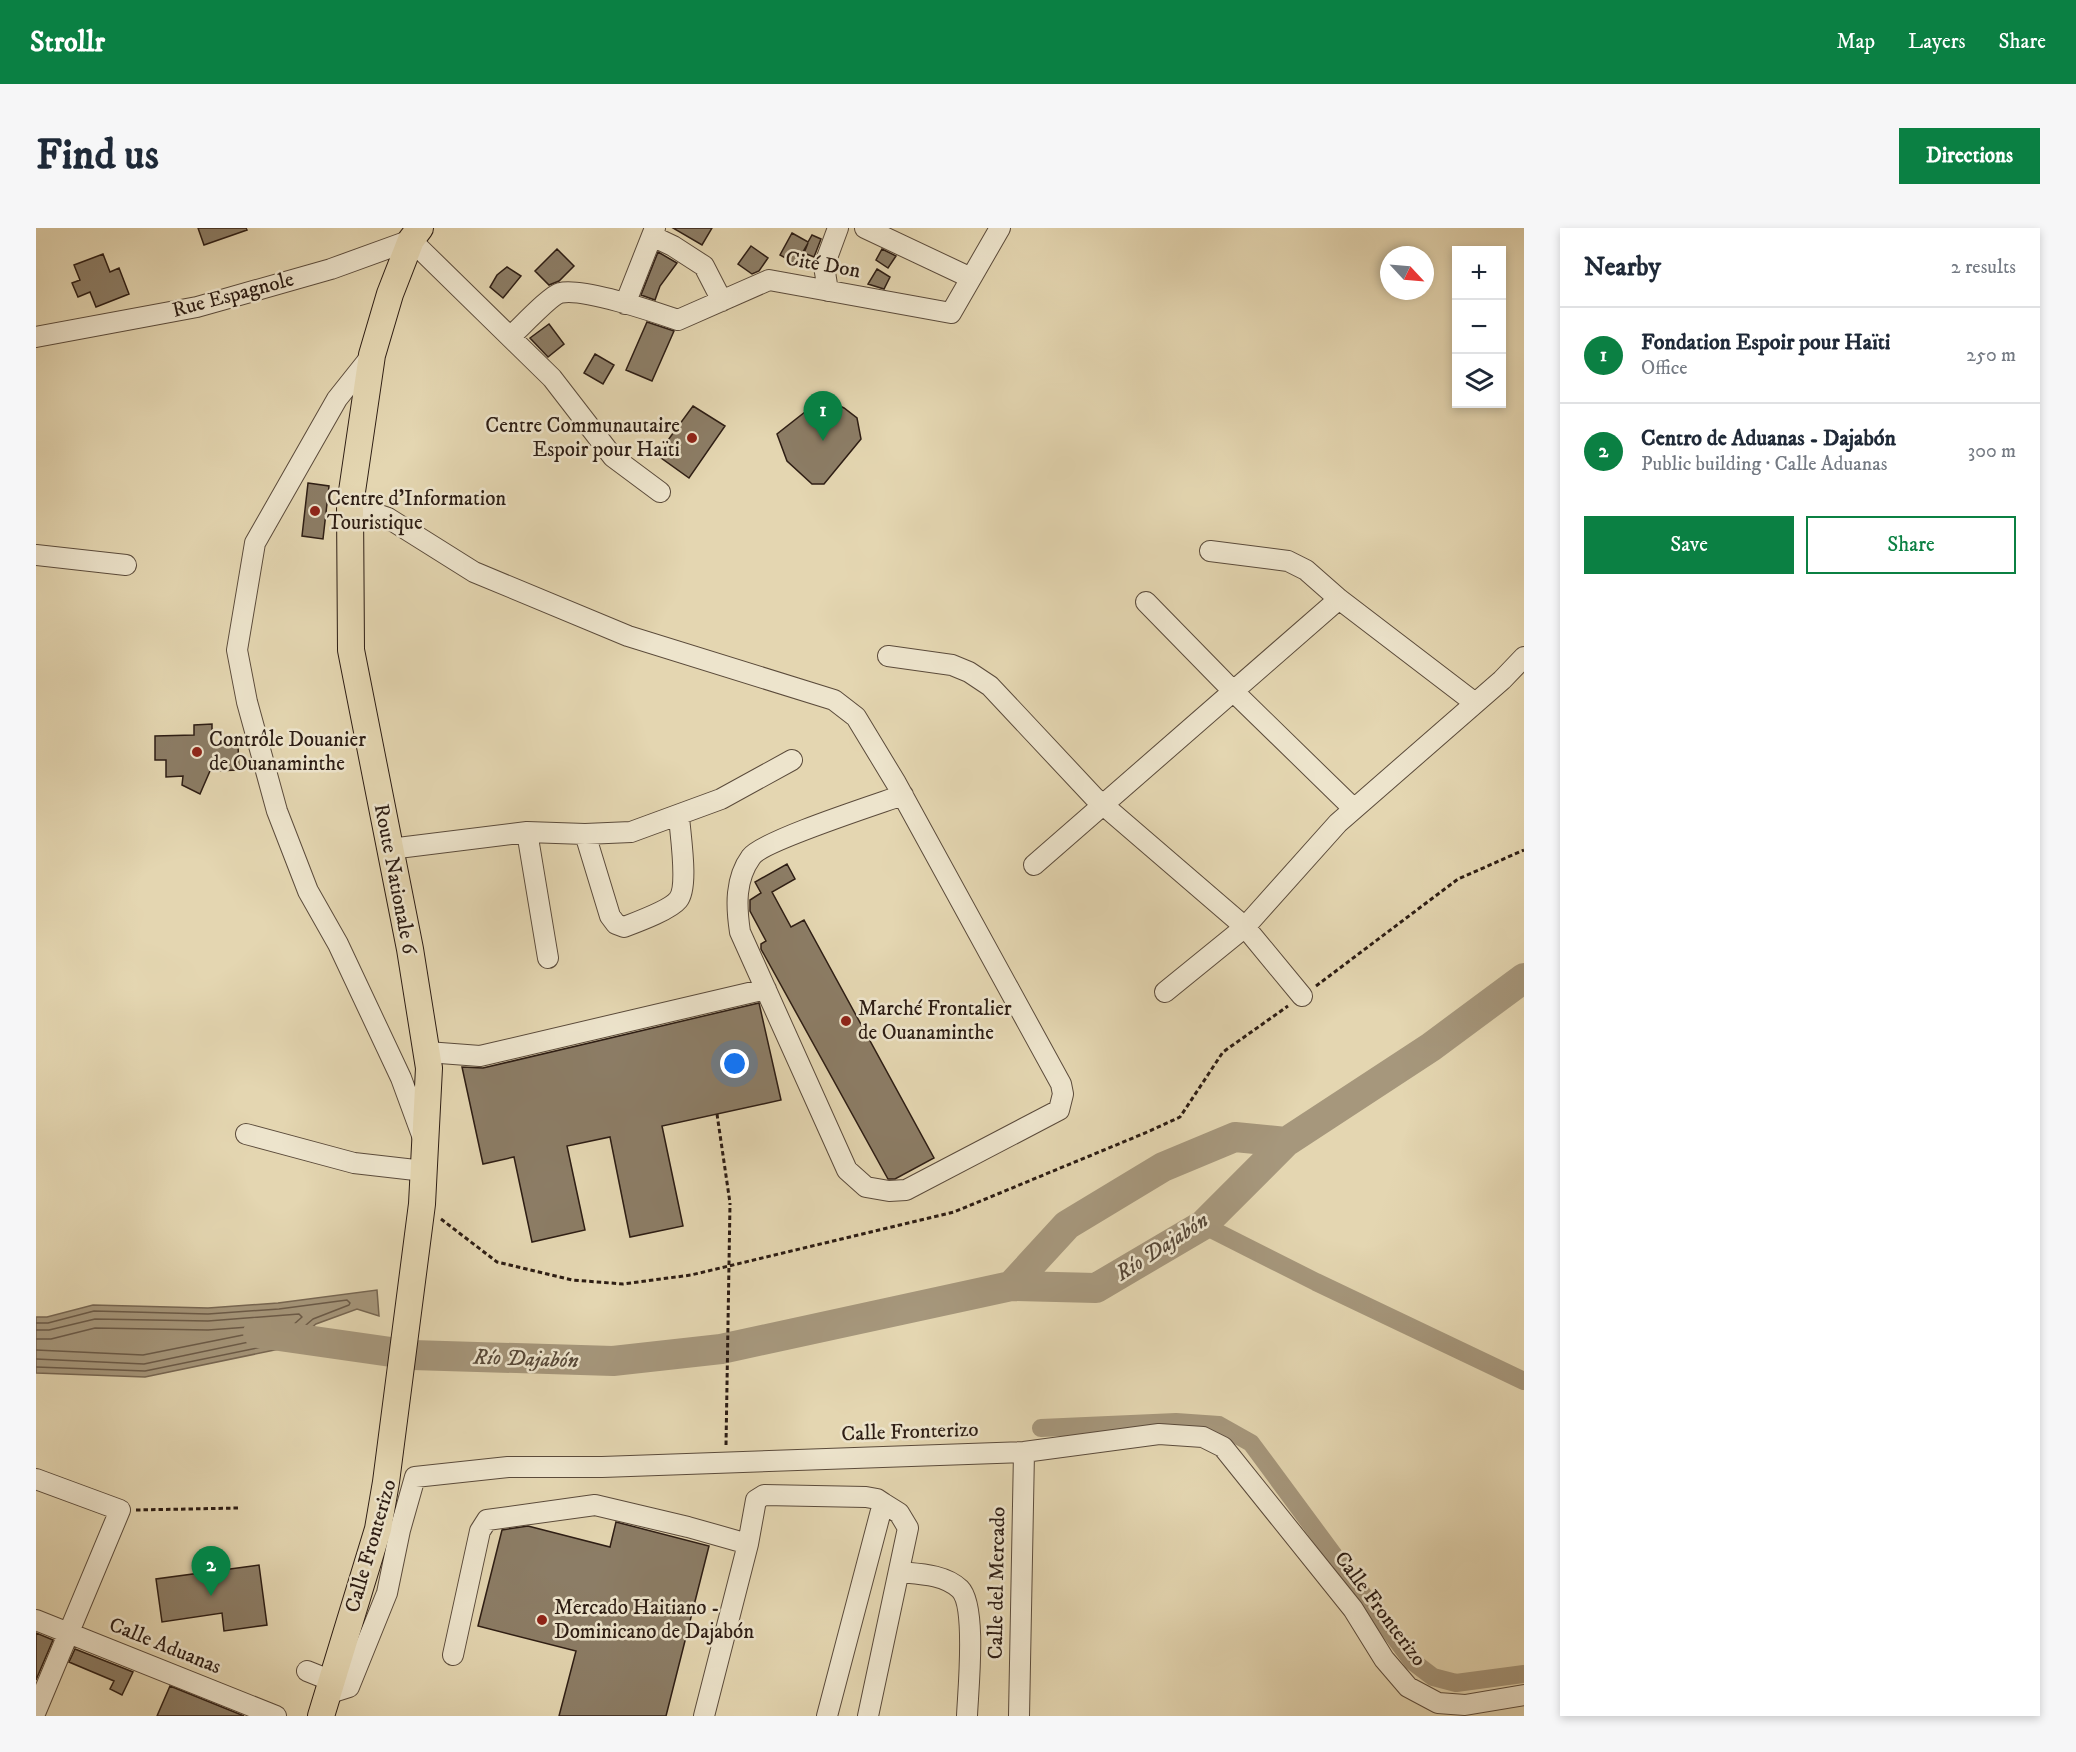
<!DOCTYPE html>
<html lang="en">
<head>
<meta charset="utf-8">
<style>
  body { margin:0; font-family:"IM FELL DW Pica",serif; background:#f6f6f7; color:#1f2937 }
  .controls { position:absolute; right:18px; top:18px; display:grid; overflow:hidden; border-radius:0px; box-shadow:0 3px 9px #0003 }
  .controls button { width:54px; height:54px; display:grid; place-items:center; padding:0; border:0; border-bottom:2px solid #e0e1e3; background:#fff; color:#1f2937; font:30px sans-serif }
  .compass { position:absolute; left:1344px; top:18px; width:54px; height:54px; border-radius:50%; background:#fff; box-shadow:0 3px 9px #0003; rotate:116deg }
  .you { position:absolute; left:699px; top:836px; width:21px; height:21px; margin:-15px; border:4px solid #fff; border-radius:50%; background:#1a73e8; box-shadow:0 0 0 9px #1a73e833 }
  .badge { display:grid; place-items:center; width:39px; height:39px; border-radius:50%; background:#0b8043; color:#fff; font-size:20px; font-weight:700 }
  .pin { position:absolute; translate:-50% -50px; filter:drop-shadow(0 2px 3px #0008) }
  .pin::after { content:''; position:absolute; top:32px; width:21px; height:18px; background:inherit; clip-path:polygon(0 0,100% 0,50% 100%) }
  .list { margin:0; padding:0; list-style:none }
  h2 { display:flex; justify-content:space-between; align-items:center; height:78px; margin:0; padding:0 24px; font-size:26px }
  h2 small { font-size:20px; font-weight:400; color:#747a83 }
  .list li { display:grid; grid-template-columns:39px 1fr auto; gap:18px; align-items:center; box-sizing:border-box; height:96px; padding:0 24px; border-top:2px solid #e0e1e3 }
  .list b { display:block; font-size:22px; white-space:nowrap }
  .list p { margin:0; font-size:20px; white-space:nowrap; color:#747a83 }
  .list em { font-size:20px; font-style:normal; color:#747a83 }
  .actions { display:flex; gap:12px; padding:18px 24px }
  .actions a { flex:1; padding:14px 0; border:2px solid #0b8043; border-radius:0px; text-align:center; font-size:21px; color:#0b8043 }
  .actions .main { background:#0b8043; color:#fff }
  .icon { flex:none; width:33px; height:33px; fill:none; stroke:currentColor; stroke-width:2; stroke-linecap:round; stroke-linejoin:round }
  .map { position:relative; flex:none; width:1488px; height:1488px; overflow:hidden; border-radius:0px }
  header { display:flex; align-items:center; gap:36px; box-sizing:border-box; height:84px; padding:0 30px; background:#0b8043; color:#fff }
  header strong { font-size:28px }
  nav { display:flex; gap:33px; margin-inline-start:auto; font-size:21px }
  .intro { display:flex; align-items:center; justify-content:space-between; box-sizing:border-box; height:144px; padding:0 36px }
  h1 { margin:0; font-size:42px }
  .button { padding:15px 27px; border-radius:0px; background:#0b8043; color:#fff; font-size:21px; font-weight:700 }
  main { display:flex; gap:36px; padding:0 36px }
  aside { flex:1; background:#fff; border-radius:0px; box-shadow:0 3px 9px #0003 }
  .map>svg:first-child { display:block }
  .water { fill:#a6977c; stroke:#766652; stroke-width:1.5 }
  .lines { fill:none; stroke-linecap:round; stroke-linejoin:round }
  .shore { stroke:#6a5a48; stroke-width:1.5 }
  .canal { stroke:#a6977c; stroke-width:18 }
  .river { stroke:#a6977c; stroke-width:30 }
  .building { fill:#8c7d66; stroke:#2d1d14; stroke-width:1.5 }
  .minor-casing { stroke:#5b4b3b; stroke-width:22 }
  .major-casing { stroke:#2d1d14; stroke-width:28 }
  .path { stroke:#2d1d14; stroke-width:3; stroke-dasharray:4.5 3; stroke-linecap:butt }
  .minor { stroke:#ede4cc; stroke-width:20 }
  .major { stroke:#e4d6b1; stroke-width:26 }
  .path-bridge { stroke:#2d1d14; stroke-width:3; stroke-dasharray:4.5 3; stroke-linecap:butt }
  .poi-dot { fill:#8f2418; stroke:#ede4cc; stroke-width:2 }
  .labels { text-anchor:middle; dominant-baseline:central; stroke-width:5; stroke-linejoin:round; paint-order:stroke }
  .street-label { font-size:21px; fill:#2d1d14; stroke:#ede4cc }
  .poi-label { font-size:21px; fill:#2d1d14; stroke:#ede4cc; text-anchor:start }
  .water-label { font-size:22px; font-style:italic; fill:#574838; stroke:#ede4cc }
</style>
</head>
<body>
<header>
<strong>Strollr</strong>
<nav><a>Map</a><a>Layers</a><a>Share</a></nav>
</header>
<div class="intro"><h1>Find us</h1><a class="button">Directions</a></div>
<main>
<div class="map">
<svg width="1488" height="1488" viewBox="0 0 1488 1488">
  <rect width="100%" height="100%" fill="#e4d6b1"/>
  <filter id="stains"><feTurbulence type="fractalNoise" baseFrequency=".00333" numOctaves="4"/><feColorMatrix values="0 0 0 0 .2 0 0 0 0 .09 0 0 0 0 .02 0 0 0 .5 -.17"/></filter>
  <radialGradient id="worn" r=".72"><stop offset=".6" stop-color="#630" stop-opacity="0"/><stop offset="1" stop-color="#630" stop-opacity=".3"/></radialGradient>
  <path class="water" d="M341,1062L343,1088L321,1081L280,1096L253,1119L109,1149L0,1145V1089H11L57,1077L172,1080L242,1075Z"/>
  <g class="lines">
    <path class="shore" d="M0,1095H12L58,1083L172,1086L243,1081L311,1072L314,1075L313,1077L277,1091L250,1114L109,1143L0,1139
      M0,1102H13L59,1091L172,1093L263,1086L266,1089L246,1107L108,1136L0,1131
      M0,1111H15L59,1100L172,1102L213,1099L216,1102L214,1105L207,1107L107,1127L0,1122"/>
    <path class="canal" d="M1167,997L1280,1054L1488,1153
      M1005,1200L1140,1194L1183,1197L1215,1215L1376,1433L1397,1449L1420,1455L1488,1446"/>
    <path class="river" d="M975,1058L1031,997L1127,939L1199,909L1250,914
      M222,1105L376,1127L577,1133L685,1121L975,1058L1060,1060L1167,997L1250,914L1395,819L1488,750"/>
  </g>
  <path class="building" d="M162,0H210L211,2L168,17Z
    M637,0H676L666,17Z
    M756,5L772,14L776,7L785,11L778,29L768,25L772,15L760,36L744,27Z
    M715,18L732,30L723,43L716,46L702,36Z
    M521,21L538,38L523,53L513,57L499,43Z
    M846,21L860,28L852,40L840,32Z
    M622,24L641,35L624,58L619,72L605,67Z
    M67,26L74,44L83,40L93,66L60,79L54,64L42,69L36,55L44,52L38,37Z
    M471,39L485,48L467,70L454,59L461,47Z
    M841,41L854,49L848,61L832,56Z
    M611,94L638,103L616,153L590,142Z
    M513,96L528,116L512,129L494,110Z
    M559,126L578,137L567,156L548,145Z
    M783,173L796,174L808,180L821,190L825,211L788,256H776L751,233L741,206Z
    M657,178L689,198L653,250L621,227Z
    M272,255L293,258L287,311L266,308Z
    M176,496V517L202,516L203,542L174,543L164,566L146,557L147,548L130,549V532H119V508L158,507V497Z
    M751,636L759,651L736,664L755,699L768,692L898,930L859,951H852L725,721V716L730,713L714,683V672L725,665L719,654Z
    M723,775L745,872L626,898L647,998L594,1009L574,909L531,918L549,1002L496,1014L478,929L447,936L426,839L447,840Z
    M580,1294L673,1318L630,1488H523L540,1423L442,1398L466,1302L492,1298L574,1319Z
    M223,1337L231,1397L188,1403L186,1385L126,1394L120,1351Z
    M0,1405L17,1412L0,1452Z
    M39,1421L97,1444L86,1467L74,1461L78,1453L33,1434Z
    M134,1458L208,1488H121Z"/>
  <g class="lines">
    <defs>
      <path id="minor" d="M829,0L935,50
        M616,8L637,18L668,38L686,73
        M792,63L788,38L802,0
        M589,76L619,0
        M475,108C484,100 515,67 524,65C545,59 619,84 642,92L733,52L915,85L964,0
        M0,109L161,79L295,41L375,12L516,150L577,229L624,264
        M336,127L301,171L219,315L201,422L211,474L241,583L272,663L302,716L365,850L387,910
        M314,277L352,290L438,344L592,408L798,472L820,489L860,555L1025,856L1027,866L1023,882L870,962L853,963L830,959L811,942L704,704C700,678 699,651 715,629C726,613 842,576 867,567
        M1174,323L1252,333L1270,342L1303,371L1439,475
        M0,327L90,337
        M1110,374L1197,463L1318,581
        M852,428L916,437L933,444L954,458L1058,569L1209,699L1129,764
        M491,604L512,730
        M549,606L574,688L580,696L588,699C601,694 634,682 642,672C653,659 644,606 643,588
        M354,621L491,604L549,606L595,604L685,571L756,532
        M998,637L1303,371
        M1266,768L1209,699L1302,595L1466,452L1488,429
        M391,824L444,828L730,761
        M210,906L318,935L388,943
        M0,1251L84,1282L0,1483
        M863,1344C883,1346 908,1346 924,1361C941,1378 932,1462 931,1488
        M0,1392L240,1488
        M417,1427L444,1303L451,1292L559,1277L652,1299L712,1316
        M271,1443L296,1453
        M291,1466L313,1459L351,1365L364,1302L379,1249L472,1239H566L988,1224L1123,1206L1167,1209L1187,1219L1317,1381L1348,1431L1372,1459L1402,1475L1429,1477L1488,1467
        M668,1488L712,1316L720,1272L728,1267L830,1269L841,1271L847,1275L791,1488
        M832,1488L872,1300L863,1285L847,1275
        M983,1488L988,1224"/>
      <path id="major" d="M285,1488L342,1301L350,1254L386,976L393,840L374,721L315,422L314,277L336,127L354,66L375,12L384,0"/>
    </defs>
    <use href="#minor" class="minor-casing"/>
    <use href="#major" class="major-casing"/>
    <path class="path" d="M1280,758L1422,651L1488,622
      M681,886L694,975
      M405,991L461,1034L536,1052L587,1056L655,1047L918,984L1109,905L1144,889L1187,824L1252,778
      M100,1282L203,1280"/>
    <use href="#minor" class="minor"/>
    <use href="#major" class="major"/>
    <path class="path-bridge" d="M690,1217L694,975"/>
  </g>
  <g class="poi-dot">
    <circle cx="656" cy="210" r="6"/>
    <circle cx="279" cy="283" r="6"/>
    <circle cx="161" cy="524" r="6"/>
    <circle cx="810" cy="793" r="6"/>
    <circle cx="506" cy="1392" r="6"/>
  </g>
  <g class="labels">
    <g class="street-label">
      <text transform="translate(787 37) rotate(10)">Cité Don</text>
      <text transform="translate(197 67) rotate(-15)">Rue Espagnole</text>
      <text transform="translate(359 651) rotate(79)">Route Nationale 6</text>
      <text transform="translate(874 1204) rotate(-2)">Calle Fronterizo</text>
      <text transform="translate(335 1318) rotate(-74)">Calle Fronterizo</text>
      <text transform="translate(961 1355) rotate(-89)">Calle del Mercado</text>
      <text transform="translate(1344 1381) rotate(53)">Calle Fronterizo</text>
      <text transform="translate(129 1418) rotate(22)">Calle Aduanas</text>
    </g>
    <g class="poi-label">
      <text x="644" y="198" text-anchor="end">Centre Communautaire<tspan x="644" dy="24">Espoir pour Haïti</tspan></text>
      <text x="291" y="271">Centre d'Information<tspan x="291" dy="24">Touristique</tspan></text>
      <text x="173" y="512">Contrôle Douanier<tspan x="173" dy="24">de Ouanaminthe</tspan></text>
      <text x="822" y="781">Marché Frontalier<tspan x="822" dy="24">de Ouanaminthe</tspan></text>
      <text x="518" y="1380">Mercado Haitiano -<tspan x="518" dy="24">Dominicano de Dajabón</tspan></text>
    </g>
    <g class="water-label">
      <text transform="translate(1126 1019) rotate(-33)">Río Dajabón</text>
      <text transform="translate(490 1131) rotate(2)">Río Dajabón</text>
    </g>
  </g>
  <rect width="100%" height="100%" filter="url(#stains)"/>
  <rect width="100%" height="100%" fill="url(#worn)"/>
</svg>
<div class="controls">
<button>+</button>
<button>−</button>
<button><svg class="icon" aria-label="layers" viewBox="0 0 24 24"><path d="M12 4l9 5-9 5-9-5zM3 14l9 5 9-5"/></svg></button>
</div>
<svg class="compass" viewBox="-18 -18 36 36"><path d="M0-13l5 13h-10z" fill="#e53935"/><path d="M0 13l5-13h-10z" fill="#747a83"/></svg>
<div class="you"></div>
<div class="pin badge" style="left:787px;top:213px">1</div>
<div class="pin badge" style="left:175px;top:1368px">2</div>
</div>
<aside>
<h2>Nearby<small>2 results</small></h2>
<ul class="list">
<li><span class="badge">1</span><div><b>Fondation Espoir pour Haïti</b><p>Office</p></div><em>250 m</em></li>
<li><span class="badge">2</span><div><b>Centro de Aduanas - Dajabón</b><p>Public building · Calle Aduanas</p></div><em>300 m</em></li>
</ul>
<div class="actions"><a class="main">Save</a><a>Share</a></div>
</aside>
</main>
</body>
</html>
